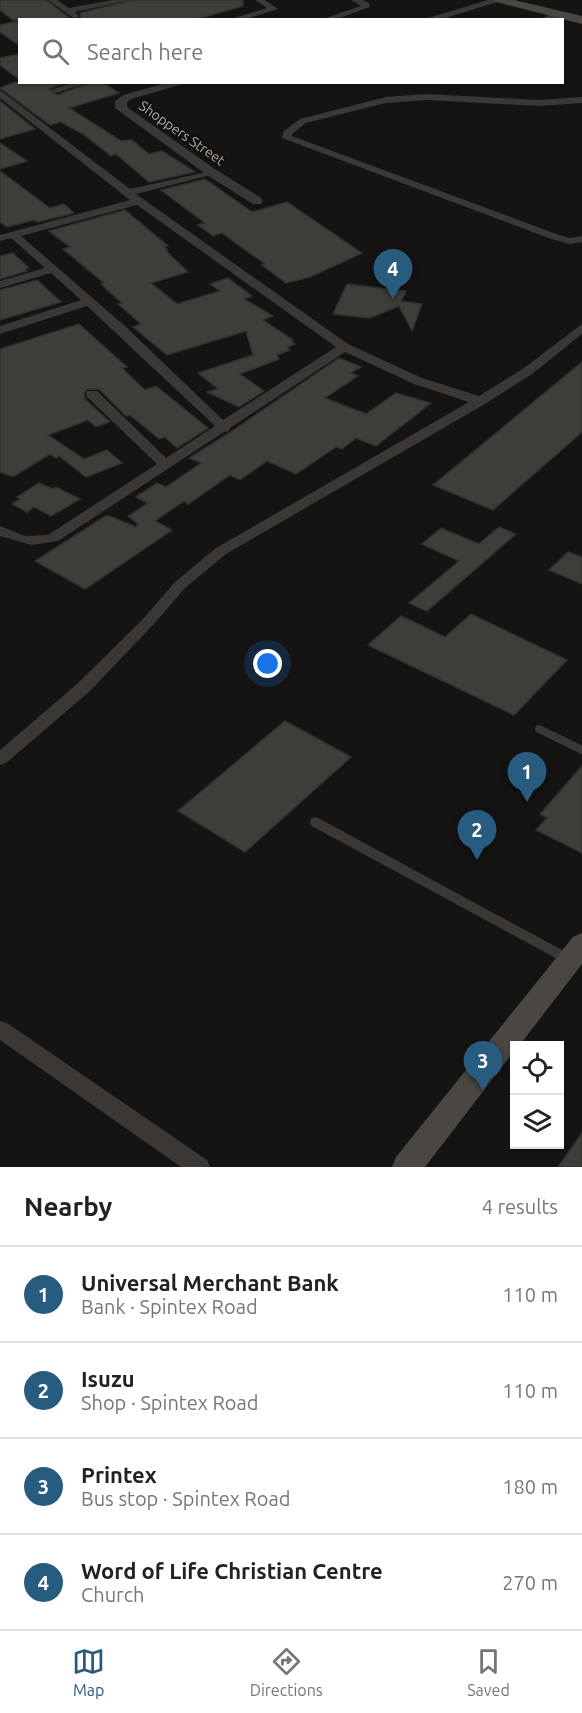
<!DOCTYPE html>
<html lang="en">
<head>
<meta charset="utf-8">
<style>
  body { margin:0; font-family:Ubuntu,sans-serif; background:#f2f2f2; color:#222 }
  .controls { position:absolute; right:18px; bottom:18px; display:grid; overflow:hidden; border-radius:0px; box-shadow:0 2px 4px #0004 }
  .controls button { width:54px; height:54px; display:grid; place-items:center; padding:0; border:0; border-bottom:2px solid #e0e0e0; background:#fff; color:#222; font:30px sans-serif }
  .you { position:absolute; left:268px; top:664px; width:21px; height:21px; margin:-15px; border:4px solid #fff; border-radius:50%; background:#1a73e8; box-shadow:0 0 0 9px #1a73e833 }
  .badge { display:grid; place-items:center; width:39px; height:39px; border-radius:50%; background:#285c7f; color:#fff; font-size:20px; font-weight:700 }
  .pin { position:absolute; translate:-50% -50px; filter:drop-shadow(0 2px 3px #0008) }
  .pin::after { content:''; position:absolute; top:32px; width:21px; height:18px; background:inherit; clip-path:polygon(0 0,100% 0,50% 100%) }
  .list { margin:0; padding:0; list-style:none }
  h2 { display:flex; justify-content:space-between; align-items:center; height:78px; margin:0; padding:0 24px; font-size:26px }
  h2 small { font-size:20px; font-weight:400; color:#767676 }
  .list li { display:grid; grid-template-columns:39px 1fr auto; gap:18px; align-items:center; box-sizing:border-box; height:96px; padding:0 24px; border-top:2px solid #e0e0e0 }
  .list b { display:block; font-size:22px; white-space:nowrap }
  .list p { margin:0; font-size:20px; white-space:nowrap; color:#767676 }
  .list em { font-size:20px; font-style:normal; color:#767676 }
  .icon { flex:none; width:33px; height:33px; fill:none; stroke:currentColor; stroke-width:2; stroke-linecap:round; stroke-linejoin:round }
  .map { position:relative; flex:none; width:582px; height:1167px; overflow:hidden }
  .search { position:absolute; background:#fff; box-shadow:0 2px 4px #0004; left:18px; right:18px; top:18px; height:66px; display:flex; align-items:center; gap:15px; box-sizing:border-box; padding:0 21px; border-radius:0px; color:#767676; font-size:22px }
  .sheet { height:462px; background:#fff }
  nav { display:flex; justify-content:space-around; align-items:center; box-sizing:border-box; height:84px; border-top:2px solid #e0e0e0; background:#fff; font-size:16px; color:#767676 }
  nav a { display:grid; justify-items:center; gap:3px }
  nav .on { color:#285c7f }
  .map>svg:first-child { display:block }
  .building { fill:#3f3d3a; stroke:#31302d; stroke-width:1.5 }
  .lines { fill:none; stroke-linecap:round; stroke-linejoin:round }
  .service-far1 { stroke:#3a3734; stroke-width:8 }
  .service { stroke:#3a3734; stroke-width:10 }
  .minor { fill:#3a3734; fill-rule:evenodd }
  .tertiary { fill:#3a3734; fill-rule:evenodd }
  .secondary { fill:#4a4642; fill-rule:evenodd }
  .labels { text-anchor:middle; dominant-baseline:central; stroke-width:4.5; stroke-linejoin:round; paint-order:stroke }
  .far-street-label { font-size:14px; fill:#b5aca5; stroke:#100f0e }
</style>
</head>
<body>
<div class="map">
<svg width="582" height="1167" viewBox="0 0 582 1167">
  <rect width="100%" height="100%" fill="#151413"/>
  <path class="building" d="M0,0H46L72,20H13L0,10Z
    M132,0H243V6L194,20H78L81,16L80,13Z
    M20,21V46L0,32V25Z
    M20,54V80L0,65V58Z
    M15,82H66L49,89L57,95L92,82H102L119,93L69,108L121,141L132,140L149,154L162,151L195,172L149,182L116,154L111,156L83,134L61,122L50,125L0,88Z
    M0,101L35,129L0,139Z
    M0,143L27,161L0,169Z
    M0,171L50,208L64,204L74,213L38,222L34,220L7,227L0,222Z
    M205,179L252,212L287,202L362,253L310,277L286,283L262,265L265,264L222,233L213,236L198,225L205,223L161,190Z
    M125,210L168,246L164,247L168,250L166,251L188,272L151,283L177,304L220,291L210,284L228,278L252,296L244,299L273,316L263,320L293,340L291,341L295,344L287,347L290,350L277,355L279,359L240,374L264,391L239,407L207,392L218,389L198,373L253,355L246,331L167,355L133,327L141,324L118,304L122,303L101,284L104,283L63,249L70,247L49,231Z
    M13,253L29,268L25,269L27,271L0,279V256Z
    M37,280L61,302L0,320V290Z
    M347,284L406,291L401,301L422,304L412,331L399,306L370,318L333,314Z
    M79,324L127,367L122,368L145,390L156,386L208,428L177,448L165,437L159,439L136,420L130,415L126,416L99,389H87L84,393L85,399L110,422L96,427L88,420L48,435L84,459L107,450L122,463L86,477L59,456L56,458L50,454L13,477L0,472V349Z
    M339,358L361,367L351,373L358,376L325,398L366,414L396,393L431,403L376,446L356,438L342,449L336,447L296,474L267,461L240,480L230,475L188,504L184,501L155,521L172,530L85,589L35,561L107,515L136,527L138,524L128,516L148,503L136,497L157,483L166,487L201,463L189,458L229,433Z
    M582,362V432L493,510L433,485Z
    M39,483L53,489L56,487L80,499L51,516L34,507L27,512L12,504L20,499L17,497Z
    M499,527L516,534L427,611L409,603L459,561L422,544L441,528L479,544Z
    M568,552L582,557V584L549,570Z
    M471,614L567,660L514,715L368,645L401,616L445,637Z
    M285,721L351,757L245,852L178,811Z
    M582,766V853L536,830L547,818L540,814Z
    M582,1133V1167H558Z"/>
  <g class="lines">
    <path class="service-far1" d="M539,729L582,750"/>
    <path class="service" d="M315,822L568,959"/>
    <path class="minor" d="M48,0H57L69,8L113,0H130L75,12L79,16L75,19Z
      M255,0H265L278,9L243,20H227L267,8Z
      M351,0H362L369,3L370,7L334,20H320L361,6Z
      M558,11L561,12V16L551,20H538Z
      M74,82H90L56,93L51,90Z
      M0,90L130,189L215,170V174L136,194L348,344L422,378L479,396L524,368L582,324V334L532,374L485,404L226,554L185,588L153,625L89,692L6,763L0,765V750L77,684L143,619L175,582L216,548L469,402L414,384L345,352L230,428L229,431L224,432L58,541L31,545L0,536V526L25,536L48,535L157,464L87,397L86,394L87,391H97L166,458L215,426L87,306L0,334V326L81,300L51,273L0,288V281L45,268L11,238L0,241V235L130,200L0,98ZM137,205L336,347L223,420L126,327L21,236Z
      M427,94L539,100L582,97V103L539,106L427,100L386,103L306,123L292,134V136L559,235L570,238L582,236V242L570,244L551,239L282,138L284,131L300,119L386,97Z
      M0,1021L7,1023L207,1160L210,1167H181L0,1040Z"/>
    <path class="tertiary" d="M488,0H504L439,20H421Z
      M170,82H190L131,99L127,102V107L215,169L261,198L263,201L261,204H253L207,175L115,108V101L123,95Z"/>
    <path class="secondary" d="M494,0H514L582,16V24L496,2Z
      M582,933V964L519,1046H514V1051L425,1167H392L396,1157L573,937Z"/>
  </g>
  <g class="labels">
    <g class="far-street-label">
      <text transform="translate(182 133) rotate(35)">Shoppers Street</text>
    </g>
  </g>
</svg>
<div class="controls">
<button><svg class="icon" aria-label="locate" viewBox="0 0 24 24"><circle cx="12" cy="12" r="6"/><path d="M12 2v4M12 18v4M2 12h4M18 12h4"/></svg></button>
<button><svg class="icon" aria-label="layers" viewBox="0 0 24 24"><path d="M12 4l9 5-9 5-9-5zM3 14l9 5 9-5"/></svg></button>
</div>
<div class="you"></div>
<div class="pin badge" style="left:527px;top:802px">1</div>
<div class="pin badge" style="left:477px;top:860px">2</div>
<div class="pin badge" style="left:483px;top:1091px">3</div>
<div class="pin badge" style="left:393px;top:299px">4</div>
<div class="search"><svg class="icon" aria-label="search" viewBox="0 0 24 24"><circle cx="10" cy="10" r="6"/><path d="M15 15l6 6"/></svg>Search here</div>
</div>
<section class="sheet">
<h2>Nearby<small>4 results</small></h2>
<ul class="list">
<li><span class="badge">1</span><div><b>Universal Merchant Bank</b><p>Bank · Spintex Road</p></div><em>110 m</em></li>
<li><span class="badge">2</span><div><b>Isuzu</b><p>Shop · Spintex Road</p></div><em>110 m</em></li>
<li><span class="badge">3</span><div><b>Printex</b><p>Bus stop · Spintex Road</p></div><em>180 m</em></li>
<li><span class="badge">4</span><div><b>Word of Life Christian Centre</b><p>Church</p></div><em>270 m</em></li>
</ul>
</section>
<nav>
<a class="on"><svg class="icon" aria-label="map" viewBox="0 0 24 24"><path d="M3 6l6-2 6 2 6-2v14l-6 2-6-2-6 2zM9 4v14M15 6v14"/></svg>Map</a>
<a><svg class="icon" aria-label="directions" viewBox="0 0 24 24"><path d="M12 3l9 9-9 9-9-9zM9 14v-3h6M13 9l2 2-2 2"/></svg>Directions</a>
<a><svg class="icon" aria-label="saved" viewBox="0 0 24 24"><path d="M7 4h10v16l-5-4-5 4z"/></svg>Saved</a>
</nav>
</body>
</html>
